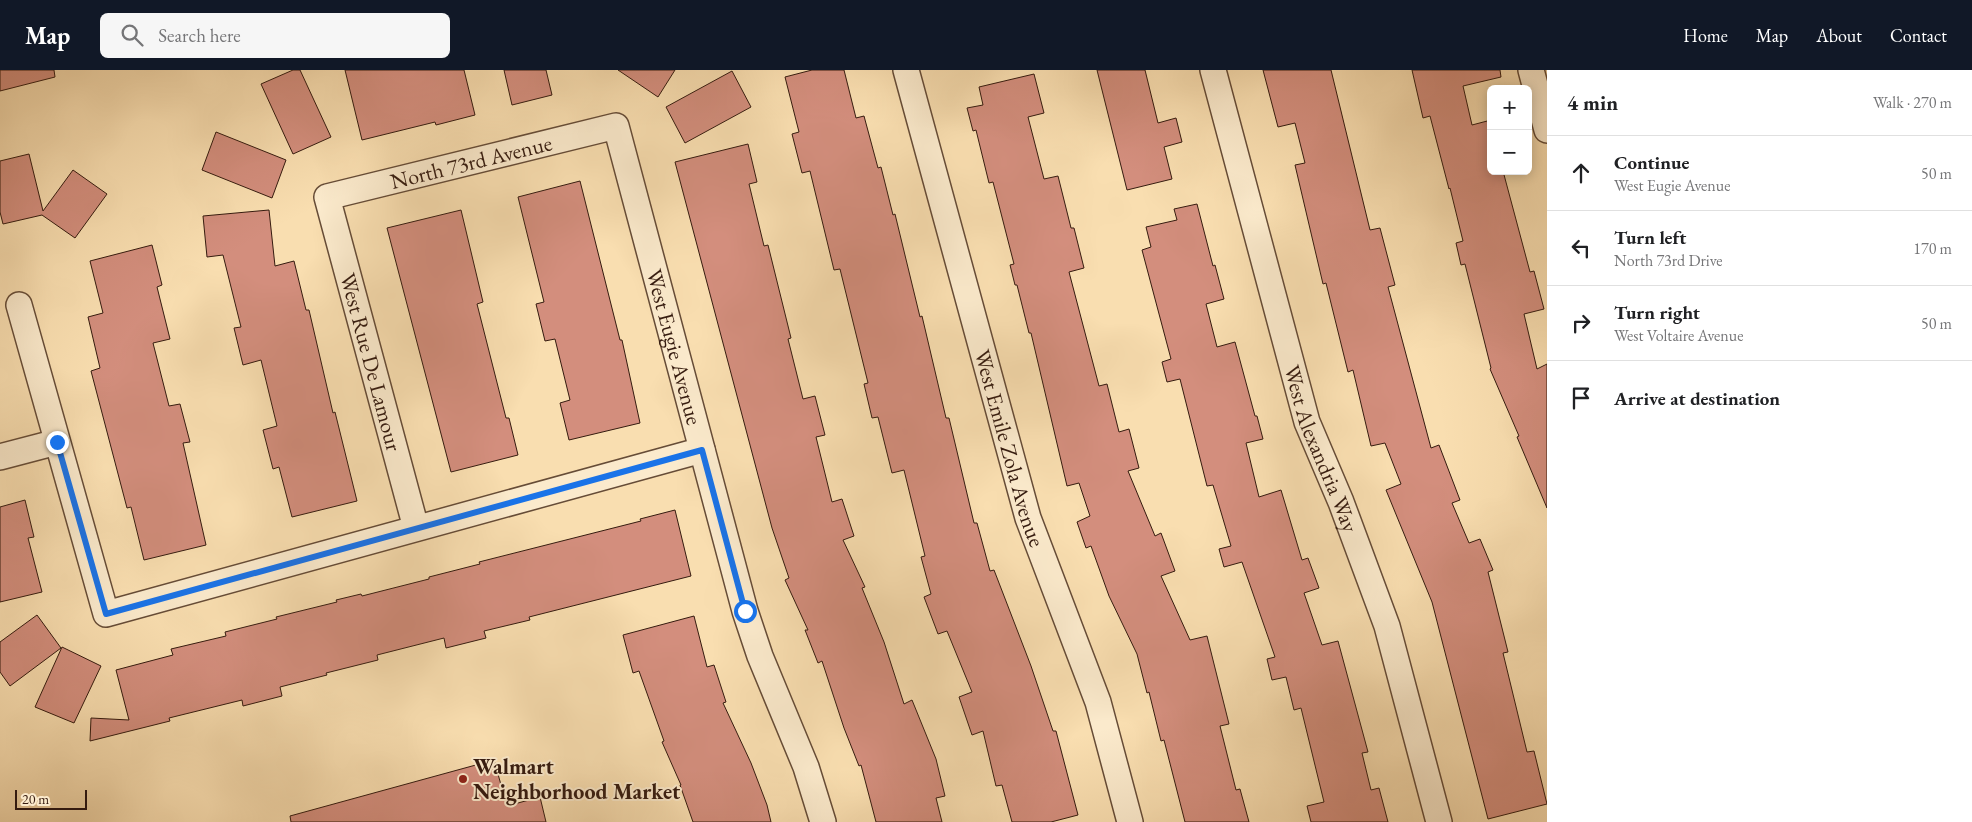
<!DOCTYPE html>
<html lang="en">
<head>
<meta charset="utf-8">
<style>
  body { margin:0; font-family:"EB Garamond",serif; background:#f6f6f6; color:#202124 }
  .controls { position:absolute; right:15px; top:15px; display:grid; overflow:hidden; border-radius:8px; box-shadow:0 2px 12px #0003 }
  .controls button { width:45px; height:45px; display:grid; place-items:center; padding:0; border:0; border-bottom:1px solid #e0e0e0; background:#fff; color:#202124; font:25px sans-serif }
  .scale { position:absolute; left:15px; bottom:12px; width:72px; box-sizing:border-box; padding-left:5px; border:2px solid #351b0f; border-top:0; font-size:14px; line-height:18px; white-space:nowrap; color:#351b0f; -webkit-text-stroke:4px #fbeacc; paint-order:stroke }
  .stop { position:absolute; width:15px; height:15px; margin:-11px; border:4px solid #1a73e8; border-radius:50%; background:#fff }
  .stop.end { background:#1a73e8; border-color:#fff; box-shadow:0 1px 5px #0008 }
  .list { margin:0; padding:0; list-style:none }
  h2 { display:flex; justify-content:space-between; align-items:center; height:65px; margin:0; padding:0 20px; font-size:21px }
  h2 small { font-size:16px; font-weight:400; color:#757577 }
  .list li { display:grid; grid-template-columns:32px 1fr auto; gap:15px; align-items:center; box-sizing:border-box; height:75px; padding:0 20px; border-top:1px solid #e0e0e0 }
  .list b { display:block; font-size:19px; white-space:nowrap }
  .list p { margin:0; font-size:16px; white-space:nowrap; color:#757577 }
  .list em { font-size:16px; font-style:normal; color:#757577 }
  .icon { flex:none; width:28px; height:28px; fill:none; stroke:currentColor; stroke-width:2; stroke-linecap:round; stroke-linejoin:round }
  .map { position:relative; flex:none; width:1547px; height:752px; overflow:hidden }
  header { display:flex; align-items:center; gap:30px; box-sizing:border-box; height:70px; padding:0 25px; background:#111827; color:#fff }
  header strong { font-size:24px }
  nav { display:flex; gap:28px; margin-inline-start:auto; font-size:18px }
  .search { width:350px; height:45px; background:#f6f6f6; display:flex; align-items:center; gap:12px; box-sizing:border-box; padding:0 18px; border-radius:8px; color:#757577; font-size:19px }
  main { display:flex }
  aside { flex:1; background:#fff }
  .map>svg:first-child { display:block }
  .building { fill:#d38e7d; stroke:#351b0f }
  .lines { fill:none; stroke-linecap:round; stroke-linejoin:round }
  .minor-casing { stroke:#664c37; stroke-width:28 }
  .minor { stroke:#fbeacc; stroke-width:25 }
  .route { stroke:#1a73e8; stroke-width:6 }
  .poi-dot { fill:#8f2418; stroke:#fbeacc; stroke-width:2 }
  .labels { text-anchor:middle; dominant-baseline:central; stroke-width:4; stroke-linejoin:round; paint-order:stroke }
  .street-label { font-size:22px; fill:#351b0f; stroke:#fbeacc }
  .poi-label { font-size:22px; font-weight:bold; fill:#351b0f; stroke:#fbeacc; text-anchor:start }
</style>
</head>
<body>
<header>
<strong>Map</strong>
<div class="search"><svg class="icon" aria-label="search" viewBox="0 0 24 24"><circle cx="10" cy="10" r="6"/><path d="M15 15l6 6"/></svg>Search here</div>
<nav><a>Home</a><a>Map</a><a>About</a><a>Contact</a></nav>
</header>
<main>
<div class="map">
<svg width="1547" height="752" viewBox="0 0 1547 752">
  <rect width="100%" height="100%" fill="#f9deb0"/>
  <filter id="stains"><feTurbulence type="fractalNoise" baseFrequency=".004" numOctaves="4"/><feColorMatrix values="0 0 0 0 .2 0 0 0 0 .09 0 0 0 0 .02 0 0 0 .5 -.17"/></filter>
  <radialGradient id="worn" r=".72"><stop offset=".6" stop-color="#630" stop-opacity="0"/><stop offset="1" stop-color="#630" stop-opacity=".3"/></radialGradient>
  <path class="building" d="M0,0H54L55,7L0,21Z
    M293,0H300L331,67L293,84L261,14Z
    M345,0H464L475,45L436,55L435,52L362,70Z
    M504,0H546L552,25L512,35Z
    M618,0H675L658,27Z
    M812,0H844L856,48L864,46L878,98L881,97L893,145L895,144L920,247L922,246L946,348H949L974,453H977L990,501L994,500L1031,596L1053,661H1056L1078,745L1051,752H1012L1002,715L996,716L983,661L972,665L959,627L972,622L947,561L938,564L924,527L931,524L921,487L925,486L904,400L892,403L878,347L872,348L864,314L868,313L840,199L834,200L810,101L802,103L792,64L799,62L785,7Z
    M1097,0H1145L1158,53L1176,48L1182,72L1164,77L1172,109L1127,120Z
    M1263,0H1331L1370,160L1380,158L1395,215L1388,217L1431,378L1439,375L1460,430L1452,433L1469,473L1480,469L1493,500L1488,502L1508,582L1503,583L1527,682L1534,681L1547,734L1488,749L1432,532L1386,420L1401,414L1385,373L1371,376L1353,300L1348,302L1326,213L1323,214L1295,95L1305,93L1295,53L1278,57Z
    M1412,0H1500L1501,7L1463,16L1472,55L1491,50V101H1503L1530,202L1534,201L1544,239L1524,244L1537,299L1547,294V438L1517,367L1519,366L1490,299L1491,298L1465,194L1461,195L1456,173L1463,171L1450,118L1449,119L1430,46L1423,48Z
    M732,1L751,37L685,73L666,37Z
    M1034,4L1044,43L1028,47L1044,109L1058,106L1071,158H1074L1084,198L1069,202L1099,316L1107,314L1119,362L1129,359L1139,398L1128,401L1155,466L1161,463L1175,501L1161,506L1190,570L1207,566L1229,654L1220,656L1236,720L1240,719L1249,752H1185L1164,670L1161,671L1149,622L1147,623L1137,584L1109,526L1091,476L1086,478L1077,452L1090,446L1079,413L1067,416L1031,263H1029L1017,215H1015L1010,195L1014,194L993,112L989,113L976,60L973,61L967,38L983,35L979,17Z
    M216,62L286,90L272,128L202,100Z
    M748,74L757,112L749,114L764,176L768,175L791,268L788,269L803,329L815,326L825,365L816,367L832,432L842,429L854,466L843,470L865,517L862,518L884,572L904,634L912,630L936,689L945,726L936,728L942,752H876L861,695L859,696L844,658L822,591L818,593L805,560H808L785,510L789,508L772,458L675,92Z
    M29,84L43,141L73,100L107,124L75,168L42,145L3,154L0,142V91Z
    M580,111L620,270H622L640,353L569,370L560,333L570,330L555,269L545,271L536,234L544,232L518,127Z
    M1197,134L1213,196L1215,195L1224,229L1206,234L1217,277L1235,272L1255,346H1257L1263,369L1246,373L1259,427L1281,420L1302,490L1308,488L1319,518L1304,523L1322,575L1338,571L1368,682L1362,683L1371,720L1379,718L1388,752H1311L1307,736L1324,732L1301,638L1294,640L1286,607L1272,610L1267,589L1275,587L1242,492L1224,497L1219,479L1231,476L1213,415L1207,416L1180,309L1167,312L1162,292L1171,289L1142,180L1151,177L1146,157L1177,150L1174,139Z
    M269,140L275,196L294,191L306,240H309L333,343L335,342L357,431L292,447L279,397L273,399L263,360L277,356L261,290L243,295L234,258L241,257L223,185L207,187L203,146Z
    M461,140L483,232L477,234L506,348H509L518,385L451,402L387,158Z
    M152,175L162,215L157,217L170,269L153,273L169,336L180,334L190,372L183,373L206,475L144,490L131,437L127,438L91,301L100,298L88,247L103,243L90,191Z
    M25,430L34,467L28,468L42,522L0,532V437Z
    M675,440L691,506L529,547L530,550L484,561L486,568L446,578L444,568L377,585L378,590L326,603L327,605L280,617L282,626L243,636L242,630L169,648L170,651L90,671L91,648L129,650L116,600L173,585L171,579L226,566L225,562L277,549L276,547L337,532L336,530L361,524L362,526L429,509V507L480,494L479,492L641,451L640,449Z
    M37,545L61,578L10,616L0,602V572Z
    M694,546L707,597L714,595L726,632L723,633L751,693L767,735L771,752H693L680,715H681L662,672L664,671L639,601L633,603L623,565Z
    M62,577L101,596L74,653L35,637Z
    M494,690L507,736L540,727L546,752H291L290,746Z"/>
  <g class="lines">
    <defs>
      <g id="minor">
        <path id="s1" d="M906,0L1028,448L1098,632L1130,752"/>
        <path id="s2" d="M1213,0L1307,352L1341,432L1387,556L1439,752"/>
        <path d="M1531,0L1547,60"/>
        <path d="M19,235L106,544L702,380"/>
        <path d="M0,387L57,372"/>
        <path id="s3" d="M416,458L327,127L616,56L745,541L760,586L806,697L823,752"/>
      </g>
    </defs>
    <use href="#minor" class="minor-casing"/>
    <use href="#minor" class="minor"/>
  </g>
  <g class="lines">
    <path class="route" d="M57,372L106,544L702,380L745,541"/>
  </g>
  <circle class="poi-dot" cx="463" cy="709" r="5"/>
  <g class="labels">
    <g class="street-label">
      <text stroke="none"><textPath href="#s3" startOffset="491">North 73rd Avenue</textPath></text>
      <text stroke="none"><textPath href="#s3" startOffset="869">West Eugie Avenue</textPath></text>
      <text transform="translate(371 292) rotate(75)">West Rue De Lamour</text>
      <text stroke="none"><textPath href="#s2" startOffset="394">West Alexandria Way</textPath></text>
      <text stroke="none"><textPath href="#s1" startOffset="392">West Emile Zola Avenue</textPath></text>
    </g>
    <g class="poi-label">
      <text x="473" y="696">Walmart<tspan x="473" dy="25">Neighborhood Market</tspan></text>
    </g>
  </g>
  <rect width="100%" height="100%" filter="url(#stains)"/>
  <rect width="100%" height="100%" fill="url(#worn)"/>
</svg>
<div class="controls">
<button>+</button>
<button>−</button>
</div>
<div class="scale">20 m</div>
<div class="stop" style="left:745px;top:541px"></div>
<div class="stop end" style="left:57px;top:372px"></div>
</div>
<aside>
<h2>4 min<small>Walk · 270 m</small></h2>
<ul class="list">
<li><svg class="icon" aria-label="ahead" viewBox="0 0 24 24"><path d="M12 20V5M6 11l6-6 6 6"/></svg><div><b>Continue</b><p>West Eugie Avenue</p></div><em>50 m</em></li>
<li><svg class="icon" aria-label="left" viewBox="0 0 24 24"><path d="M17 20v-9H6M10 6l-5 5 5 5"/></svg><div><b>Turn left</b><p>North 73rd Drive</p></div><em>170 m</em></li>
<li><svg class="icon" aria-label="right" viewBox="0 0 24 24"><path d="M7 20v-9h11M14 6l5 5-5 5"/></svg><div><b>Turn right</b><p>West Voltaire Avenue</p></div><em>50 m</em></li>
<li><svg class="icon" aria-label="arrive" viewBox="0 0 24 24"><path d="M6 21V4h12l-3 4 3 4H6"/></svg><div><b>Arrive at destination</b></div></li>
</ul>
</aside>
</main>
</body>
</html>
